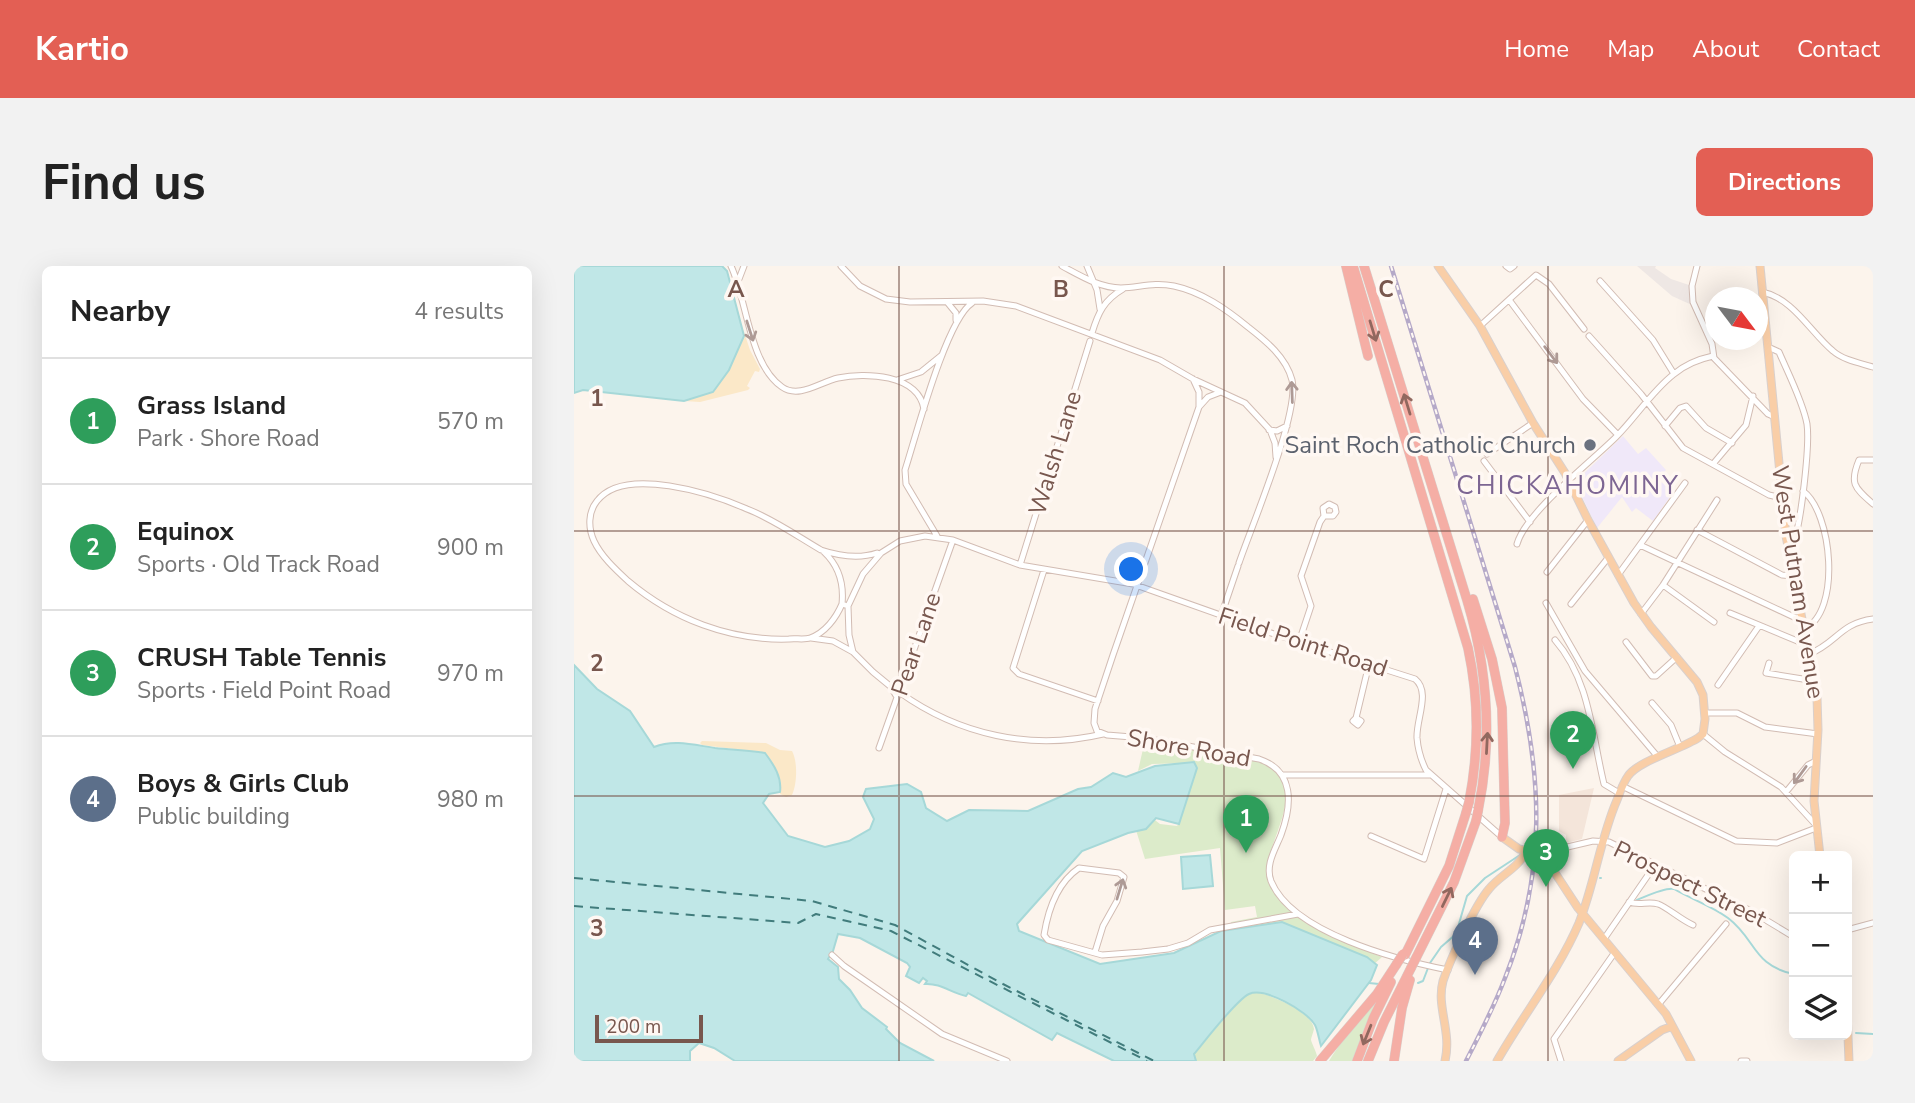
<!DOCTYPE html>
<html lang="en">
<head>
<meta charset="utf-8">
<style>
  body { margin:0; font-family:"Nunito Sans",sans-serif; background:#f2f2f2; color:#222 }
  .controls { position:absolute; right:21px; bottom:21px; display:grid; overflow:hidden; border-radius:10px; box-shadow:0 7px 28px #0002 }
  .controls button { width:63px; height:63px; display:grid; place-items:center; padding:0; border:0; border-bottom:2px solid #e0e0e0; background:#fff; color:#222; font:35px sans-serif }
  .compass { position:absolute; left:1131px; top:21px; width:63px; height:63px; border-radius:50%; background:#fff; box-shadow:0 7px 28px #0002; rotate:122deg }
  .scale { position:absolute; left:21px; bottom:18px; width:108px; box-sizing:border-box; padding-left:7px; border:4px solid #78574e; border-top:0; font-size:19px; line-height:24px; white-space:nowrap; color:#78574e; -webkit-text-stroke:5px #fff8f3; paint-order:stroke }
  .you { position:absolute; left:558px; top:304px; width:24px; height:24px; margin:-18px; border:5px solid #fff; border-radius:50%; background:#1a73e8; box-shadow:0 0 0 10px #1a73e833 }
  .badge { display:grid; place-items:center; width:46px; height:46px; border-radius:50%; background:#e35f54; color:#fff; font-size:23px; font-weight:700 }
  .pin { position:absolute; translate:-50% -58px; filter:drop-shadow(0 2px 4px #0008) }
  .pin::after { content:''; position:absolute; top:37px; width:24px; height:21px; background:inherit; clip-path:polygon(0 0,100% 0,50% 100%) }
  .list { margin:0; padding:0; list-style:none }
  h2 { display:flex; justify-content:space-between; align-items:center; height:91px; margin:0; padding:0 28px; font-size:30px }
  h2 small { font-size:23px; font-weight:400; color:#767676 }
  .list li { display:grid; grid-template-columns:46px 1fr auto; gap:21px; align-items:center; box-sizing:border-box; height:126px; padding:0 28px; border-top:2px solid #e0e0e0 }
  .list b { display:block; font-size:26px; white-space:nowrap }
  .list p { margin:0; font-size:23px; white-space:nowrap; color:#767676 }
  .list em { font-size:23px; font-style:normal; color:#767676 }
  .icon { flex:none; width:38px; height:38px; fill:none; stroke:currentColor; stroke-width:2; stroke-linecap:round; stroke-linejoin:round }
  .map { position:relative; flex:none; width:1299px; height:795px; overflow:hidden; border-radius:10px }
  header { display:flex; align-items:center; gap:42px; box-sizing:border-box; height:98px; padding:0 35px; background:#e35f54; color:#fff }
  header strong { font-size:33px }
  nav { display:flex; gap:38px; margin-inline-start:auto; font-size:24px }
  .intro { display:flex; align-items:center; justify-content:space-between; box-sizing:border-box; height:168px; padding:0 42px }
  h1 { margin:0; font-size:49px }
  .button { padding:18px 32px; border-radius:10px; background:#e35f54; color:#fff; font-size:24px; font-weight:700 }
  main { display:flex; gap:42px; padding:0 42px }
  aside { flex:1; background:#fff; border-radius:10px; box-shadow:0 7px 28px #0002 }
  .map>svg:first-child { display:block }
  .residential { fill:#f4e5da }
  .industrial { fill:#eee7e4 }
  .education { fill:#f0e8f9 }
  .green { fill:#dcebca }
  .sand { fill:#fbe8c8 }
  .water { fill:#c0e7e7; stroke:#a6d8d8; stroke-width:2 }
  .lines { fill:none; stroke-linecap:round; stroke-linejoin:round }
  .stream { stroke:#a6d8d8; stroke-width:2 }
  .ferry { stroke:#417c7c; stroke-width:2; stroke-dasharray:9 7; stroke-linecap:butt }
  .minor-casing { stroke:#d2bcb3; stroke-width:7 }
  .major-casing { stroke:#d9d0cd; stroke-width:9 }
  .highway-casing { stroke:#d9d0cd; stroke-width:10 }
  .minor { stroke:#fff; stroke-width:5 }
  .major { stroke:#f9cea7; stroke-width:7 }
  .highway { stroke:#f5aea5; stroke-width:9 }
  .rail-casing { stroke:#b5a9c8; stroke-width:4.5 }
  .rail { stroke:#fff8f3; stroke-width:2; stroke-dasharray:5; stroke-linecap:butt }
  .highway-bridge-casing { stroke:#d9d0cd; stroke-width:10; stroke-linecap:butt }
  .highway-bridge { stroke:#f5aea5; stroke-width:9 }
  .oneway { stroke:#ae9a95 }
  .oneway2 { stroke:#91685f }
  .grid { fill:none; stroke:#78574e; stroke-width:2; stroke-opacity:0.55 }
  .worship-dot { fill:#6b7280; stroke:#fff8f3; stroke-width:2.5 }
  .labels { text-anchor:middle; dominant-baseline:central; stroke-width:7; stroke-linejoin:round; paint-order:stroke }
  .worship-label { font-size:24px; fill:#5b616d; stroke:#fff8f3; text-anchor:end }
  .street-label { font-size:24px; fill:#78574e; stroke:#fff8f3 }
  .neighbourhood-label { font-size:26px; letter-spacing:2px; fill:#7d6693; stroke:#fff8f3 }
  .grid-label { font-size:23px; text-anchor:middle; font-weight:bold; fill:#78574e; stroke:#fff8f3; stroke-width:7; stroke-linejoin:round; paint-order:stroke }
</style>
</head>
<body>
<header>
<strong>Kartio</strong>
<nav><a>Home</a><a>Map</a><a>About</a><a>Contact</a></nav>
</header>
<div class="intro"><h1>Find us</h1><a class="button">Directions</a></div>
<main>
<aside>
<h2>Nearby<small>4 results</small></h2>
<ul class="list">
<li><span class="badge" style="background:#2e9e5b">1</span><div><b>Grass Island</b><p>Park · Shore Road</p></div><em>570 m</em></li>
<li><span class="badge" style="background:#2e9e5b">2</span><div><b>Equinox</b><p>Sports · Old Track Road</p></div><em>900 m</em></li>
<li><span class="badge" style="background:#2e9e5b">3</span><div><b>CRUSH Table Tennis</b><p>Sports · Field Point Road</p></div><em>970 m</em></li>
<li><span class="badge" style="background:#5c6f8a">4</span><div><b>Boys &amp; Girls Club</b><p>Public building</p></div><em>980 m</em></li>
</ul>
</aside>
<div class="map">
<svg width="1299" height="795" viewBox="0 0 1299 795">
  <rect width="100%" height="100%" fill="#fcf4ec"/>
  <path class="residential" d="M1020,522L1008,573L992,577V569L985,565V529Z"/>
  <path class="industrial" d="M1063,0H1082L1081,2L1097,13L1118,20L1120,40L1098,30Z"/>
  <path class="education" d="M1049,170L1064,188L1072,182L1092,204L1084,214L1100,225L1079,255L1062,242L1058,246L1048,231L1023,262L1001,216Z"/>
  <path class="green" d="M571,474C598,479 677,488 697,501C737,527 684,583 695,616C707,653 774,678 808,691L799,699L656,665L657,656L683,651L681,640L651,644L646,582L571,593L561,561L577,551L586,558L603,560L606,556L616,497L578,498L564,505Z
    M683,726C698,730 738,745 740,763C740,764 737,772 737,774C738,778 742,785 743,790L739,795H622L620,788L622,784L665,736L673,729Z
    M802,735L778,795H755C765,778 788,749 802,735Z"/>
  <path class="sand" d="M166,54L176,84L186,103L185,106L181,105L173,120L176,122L174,124L126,136L110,135L119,132L170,70Z
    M128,475L192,477L206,484L218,485C224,496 223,518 218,529L212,531L206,528C207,511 201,500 191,487L128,479L126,477Z"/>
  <path class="water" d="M0,0H148L153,5L170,70L155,104L139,126L110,135L9,124L0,127Z
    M0,399L23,423L56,445L80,481C100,473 120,479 141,482C158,484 174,484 191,487C200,499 208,511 206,526L195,528L189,537L214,570L251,581L275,575L296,563L300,553L289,531L292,523L333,518L347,526L352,542L373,555L395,544L454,545L504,523L517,521L539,507L552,511L581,500L620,496L623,502L605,558L582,552L572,563L554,567L508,585L443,658L445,665L526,698L600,687L647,665L708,656L793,691L803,699L797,714L747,780C745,774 744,765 741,759C733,745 691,721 675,728C662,734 631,775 620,788L622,795H540L483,767L478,774L394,727L392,730C377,727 367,717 351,718L353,715L349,712L345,717L332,710L336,701L333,697L286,672L264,668L259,685L254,693L264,701L265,713L276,724L288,742L313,761L312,763L326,777L360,795H161L140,782L125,777L116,785V795H2L0,794Z
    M636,589L639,620L609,623L607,591Z"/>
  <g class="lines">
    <path class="stream" d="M975,590L984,591
      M1026,612H1027
      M1063,634C1073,630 1091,621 1100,623C1117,633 1138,640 1154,652C1182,673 1179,700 1220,708
      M856,697L867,681L882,668L893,630L911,612L946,589
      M795,717L805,718
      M844,717L849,715L854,702
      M1282,767L1299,768"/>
    <path class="ferry" d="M0,612L238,635L321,659L429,718L580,795
      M0,640L224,657L242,648L317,665L573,795"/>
    <defs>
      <path id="minor" d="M157,0C173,34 175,98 208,121C225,133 246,116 264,112C291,106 344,108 350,143
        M267,0L286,20L312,33L336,36L409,35L442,40L586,94L619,113L671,137L696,164L701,177L702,191
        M488,0C507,10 526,22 547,22C567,21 580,16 600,20C628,26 652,43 674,61C692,75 712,91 718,114C726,146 678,259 665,297
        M513,0L523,24L526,43
        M932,0L936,3L940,0
        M1123,0L1118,20L1119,36L1138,78L1140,92L1194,148L1201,151
        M165,13L170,0
        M1026,15L1079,74L1100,108
        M1188,26C1219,32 1237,67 1259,85C1269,94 1286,97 1299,101
        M936,35L1009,133L1044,169
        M373,36L382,47V54
        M906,60L962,9L975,18L1010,63
        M518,67C524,47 530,34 549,23
        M1015,70L1067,128L1109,182L1195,229L1208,232
        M1194,81L1205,86C1214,107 1229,136 1233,158C1236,179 1227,259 1219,278L1214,280
        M619,113L625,126V140
        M323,114L347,106L368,89
        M647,126L634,131L625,141L539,389L521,443L520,457L523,465L533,469L570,472L685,493C721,505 718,539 707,569C701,584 691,599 697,615C718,667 824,694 874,704
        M1091,160L1106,142L1112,140L1132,162L1158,177
        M695,164L703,165L713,160
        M913,188L959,157
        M1299,194H1285C1275,218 1281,222 1299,238
        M910,195L956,256
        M1139,198L1172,159L1179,130
        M1229,225C1258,246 1268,346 1230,363
        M1123,264L1208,309L1219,310
        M363,270L332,218L331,204C342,170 372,54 398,37
        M943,278C952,246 1017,196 1042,171C1062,151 1078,125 1100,108C1112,98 1125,93 1139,90
        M1066,279L1222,352L1227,351
        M250,286C265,300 270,318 268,338L271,339
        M446,299L516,75
        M470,304L439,402L445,408L524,435
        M973,306L1014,254
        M1044,309L1111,217
        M1089,319L1140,356
        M972,337L1011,405L1084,491
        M268,338C262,352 251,367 236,372C230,374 221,372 215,373C156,375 99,353 54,315C41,303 27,290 20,275C14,262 14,246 23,235C50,199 139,228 173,243C199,253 223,270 247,284C265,290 285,293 303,287
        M997,338L1034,292
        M1156,347L1233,379
        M1067,348L1089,319L1143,234
        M647,350L664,300
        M237,372L259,375L279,386
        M981,374C1016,414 1018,469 1030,518L1045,527
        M725,376L737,340L727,310L746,256L750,250L749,242L755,238L761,241L762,246L759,250H750
        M1052,376L1078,410H1082L1103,391
        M1235,388C1262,378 1266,357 1299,353
        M1195,397L1192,407L1241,415
        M1144,419L1185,360
        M325,426C385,469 457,485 529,468
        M323,431L316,420L299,406L279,386L275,369L274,340L289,308L307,287L326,275L351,270L379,274L446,299L559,318L700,368L841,413C857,426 842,453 843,472C844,484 847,494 852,504L928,571
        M1078,437L1097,459L1106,481
        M1131,447H1163L1191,461L1244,468
        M782,452L787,455L784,459L779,455L782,452L795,398
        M1129,468L1151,486L1207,521L1241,558
        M305,482L379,274
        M709,509H856
        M1048,520L1162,575L1203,577L1242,562
        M1212,526L1234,499L1242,495
        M797,570L850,593L872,523
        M968,587L1019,575L1035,576L1177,645L1220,671
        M1055,636C1065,640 1074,635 1084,638C1093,641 1107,654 1119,659
        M1273,664L1299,657
        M1030,673L1081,599
        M521,686L529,660L543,635L550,611L545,607L505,602C483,617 474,644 470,669L474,674L528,689L568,686L594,683L614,677L636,664L724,648
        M258,689L270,700L368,768L433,795
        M1084,739L1152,658
        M987,795L980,773L1041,686
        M1167,795H1173"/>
      <path id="major" d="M864,0L906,60L959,157L991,207L1014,254L1060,337L1077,361L1123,416L1129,429L1131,453L1129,468L1124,472C1107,483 1064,495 1054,510C1049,517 1046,526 1043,534C1026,573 1021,617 1005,657C984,706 949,749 923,795
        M1186,0L1212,270L1243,431L1244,464L1240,535L1246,590
        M928,571L945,583L968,587L1004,642L1092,748L1117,795
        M1273,745L1275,795
        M871,795C878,765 862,741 869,715C876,694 901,639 915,623C926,609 945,602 952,585
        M1044,795L1088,764L1096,761L1100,763"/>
      <path id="highway" d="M772,0L794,90
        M779,0L894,382C905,433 905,485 895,536
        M790,0L893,334C914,404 919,473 904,545
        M899,333L918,393L928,442L931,557L928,571
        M831,689L875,600L892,547
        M842,692L880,616L902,555
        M746,795L803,728L822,699
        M783,795L799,753L817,716
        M794,795L810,756L837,702
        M820,795L828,742L836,714"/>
    </defs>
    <use href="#minor" class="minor-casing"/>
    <use href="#major" class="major-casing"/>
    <use href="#highway" class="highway-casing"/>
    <use href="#minor" class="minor"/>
    <use href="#major" class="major"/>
    <use href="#highway" class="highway"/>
    <defs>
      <path id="rail" d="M817,0L941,401C969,509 973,606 931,712C920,741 906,768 892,795"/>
    </defs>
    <use href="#rail" class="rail-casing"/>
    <use href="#rail" class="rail"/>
    <defs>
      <path id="highway-bridge" d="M892,547L895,536
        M902,555L904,545
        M822,699L829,688
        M837,702L842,692"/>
    </defs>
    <use href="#highway-bridge" class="highway-bridge-casing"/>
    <use href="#highway-bridge" class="highway-bridge"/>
  </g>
  <defs><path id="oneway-shaft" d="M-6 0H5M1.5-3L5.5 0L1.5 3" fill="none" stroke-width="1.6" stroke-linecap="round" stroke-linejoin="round" transform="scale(1.75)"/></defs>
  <g class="oneway">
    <use href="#oneway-shaft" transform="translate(176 65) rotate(72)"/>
    <use href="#oneway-shaft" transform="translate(977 89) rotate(53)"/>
    <use href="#oneway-shaft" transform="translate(718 126) rotate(-92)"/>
    <use href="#oneway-shaft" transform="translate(1226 509) rotate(126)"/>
    <use href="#oneway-shaft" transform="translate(546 623) rotate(-73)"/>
  </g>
  <g class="oneway2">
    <use href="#oneway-shaft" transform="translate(799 65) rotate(73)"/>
    <use href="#oneway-shaft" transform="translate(833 138) rotate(-107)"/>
    <use href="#oneway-shaft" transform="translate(913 477) rotate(-87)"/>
    <use href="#oneway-shaft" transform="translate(873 631) rotate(-64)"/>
    <use href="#oneway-shaft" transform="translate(793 769) rotate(112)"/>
  </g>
  <path class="grid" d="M325,0V795M650,0V795M974,0V795M0,265H1299M0,530H1299"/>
  <circle class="worship-dot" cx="1016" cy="179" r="7"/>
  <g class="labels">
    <g class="worship-label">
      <text x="1002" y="179">Saint Roch Catholic Church</text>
    </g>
    <g class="street-label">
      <text transform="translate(481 187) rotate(-73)">Walsh Lane</text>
      <text transform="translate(1224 316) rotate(81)">West Putnam Avenue</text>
      <text transform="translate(729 376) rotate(18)">Field Point Road</text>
      <text transform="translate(342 378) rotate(-71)">Pear Lane</text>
      <text transform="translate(615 482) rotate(10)">Shore Road</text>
      <text transform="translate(1116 618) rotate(26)">Prospect Street</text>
    </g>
    <g class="neighbourhood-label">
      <text x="994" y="219">CHICKAHOMINY</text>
    </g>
  </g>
  <g class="grid-label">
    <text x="162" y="31">A</text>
    <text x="487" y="31">B</text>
    <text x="812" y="31">C</text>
    <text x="23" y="140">1</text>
    <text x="23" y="405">2</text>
    <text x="23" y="670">3</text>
  </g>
</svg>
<div class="controls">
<button>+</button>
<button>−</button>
<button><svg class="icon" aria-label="layers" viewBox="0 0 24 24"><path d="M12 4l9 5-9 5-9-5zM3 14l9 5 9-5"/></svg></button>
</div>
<svg class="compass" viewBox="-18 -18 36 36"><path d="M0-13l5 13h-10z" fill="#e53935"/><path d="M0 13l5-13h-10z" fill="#767676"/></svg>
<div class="scale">200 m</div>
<div class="you"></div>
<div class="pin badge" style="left:672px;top:587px;background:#2e9e5b">1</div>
<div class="pin badge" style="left:999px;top:503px;background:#2e9e5b">2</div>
<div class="pin badge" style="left:972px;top:621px;background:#2e9e5b">3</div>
<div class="pin badge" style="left:901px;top:709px;background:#5c6f8a">4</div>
</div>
</main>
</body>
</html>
